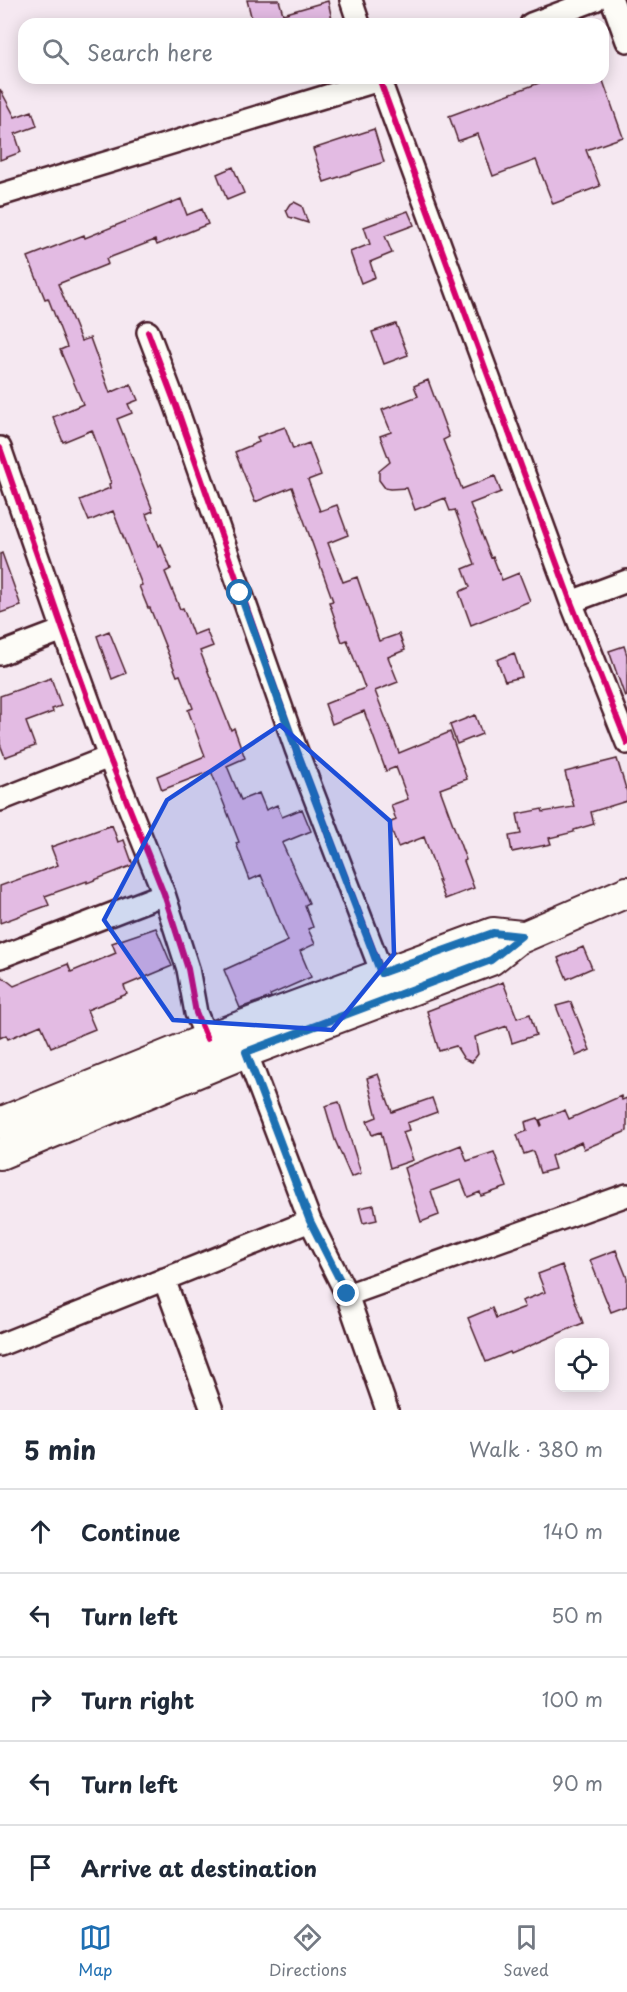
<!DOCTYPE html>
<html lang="en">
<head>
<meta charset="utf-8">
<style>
  body { margin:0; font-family:"Playpen Sans",sans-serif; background:#f2f2f3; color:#1f2937 }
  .controls { position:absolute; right:18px; bottom:18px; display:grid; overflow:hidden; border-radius:12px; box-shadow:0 3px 15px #0003 }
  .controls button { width:54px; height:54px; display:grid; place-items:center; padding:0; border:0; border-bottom:2px solid #e0e1e3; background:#fff; color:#1f2937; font:30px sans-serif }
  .stop { position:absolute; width:18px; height:18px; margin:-14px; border:4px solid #1f6fb2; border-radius:50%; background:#fff }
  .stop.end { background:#1f6fb2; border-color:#fff; box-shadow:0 2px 6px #0008 }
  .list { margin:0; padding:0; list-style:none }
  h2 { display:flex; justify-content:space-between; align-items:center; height:78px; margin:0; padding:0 24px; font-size:26px }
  h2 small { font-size:20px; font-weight:400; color:#747a83 }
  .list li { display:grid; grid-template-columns:39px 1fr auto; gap:18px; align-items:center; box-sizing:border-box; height:84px; padding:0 24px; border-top:2px solid #e0e1e3 }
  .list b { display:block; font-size:22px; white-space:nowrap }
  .list em { font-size:20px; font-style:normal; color:#747a83 }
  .icon { flex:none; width:33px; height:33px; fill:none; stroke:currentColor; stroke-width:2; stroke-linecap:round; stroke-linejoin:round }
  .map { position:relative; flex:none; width:627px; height:1410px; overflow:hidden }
  .search { position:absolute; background:#fff; box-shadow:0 3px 15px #0003; left:18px; right:18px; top:18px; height:66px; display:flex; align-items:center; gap:15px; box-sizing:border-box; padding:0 21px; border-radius:18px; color:#747a83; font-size:22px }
  .sheet { height:498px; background:#fff }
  nav { display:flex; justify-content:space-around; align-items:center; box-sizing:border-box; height:84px; border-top:2px solid #e0e1e3; background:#fff; font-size:16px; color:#747a83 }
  nav a { display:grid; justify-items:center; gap:3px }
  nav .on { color:#1f6fb2 }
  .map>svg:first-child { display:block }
  .building { fill:#e3bbe3; stroke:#4a1f2b; stroke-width:1.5 }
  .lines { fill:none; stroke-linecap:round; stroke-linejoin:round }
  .street-casing { stroke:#4a1f2b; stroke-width:26 }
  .secondary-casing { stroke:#4a1f2b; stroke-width:34 }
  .street { stroke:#fdfcf7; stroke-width:21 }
  .secondary { stroke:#fdfcf7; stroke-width:30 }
  .cycleway-casing { stroke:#fdfcf7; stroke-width:10 }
  .cycleway { stroke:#d6006c; stroke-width:6 }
  .route { stroke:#1f6fb2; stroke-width:8 }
  .marked { fill:#1d4ed8; fill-opacity:0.2; stroke:#1d4ed8; stroke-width:4.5; stroke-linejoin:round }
</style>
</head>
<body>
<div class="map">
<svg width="627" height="1410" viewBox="0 0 627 1410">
  <rect width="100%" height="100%" fill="#f5e8f1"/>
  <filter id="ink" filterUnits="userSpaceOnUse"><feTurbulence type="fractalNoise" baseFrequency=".0167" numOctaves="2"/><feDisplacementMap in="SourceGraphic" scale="12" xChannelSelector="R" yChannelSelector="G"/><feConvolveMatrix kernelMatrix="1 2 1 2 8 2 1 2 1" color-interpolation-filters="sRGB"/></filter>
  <g filter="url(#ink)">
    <path class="building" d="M247,0H279L283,14L328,1L333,24H253Z
      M549,78H602L623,137L586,150L600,186L553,204L536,160L493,176L478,134L458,141L449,116L539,83V82Z
      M0,89L15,117L32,111L37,126L15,134L21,152L0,160Z
      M374,129L384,162L324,182L313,149Z
      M233,167L244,193L227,200L217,174Z
      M181,199L187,215L202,209L208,224L157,245L155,240L106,259L108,264L58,284L81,341L90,338L110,393L131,384L138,400L128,404L132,413L117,419L153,511L146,514L158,546L161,544L171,569L165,572L180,609L183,608L193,635L206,630L213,646L200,651L231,730L234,728L245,758L227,766L241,800L259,793L266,810L277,805L282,817L302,809L311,831L282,843L309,903L305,905L313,927L308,929L315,944L300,951L311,977L270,995L271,997L240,1008L224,970L288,941L261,875L250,880L236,843L239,842L211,771L162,790L157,776L205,756L188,710L193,708L180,675L177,676L150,608H148L139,586L142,585L113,511L89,521L80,500L110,488L109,484L111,483L92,430L63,442L53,417L83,404L60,350L67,347L48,298L45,299L28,257L84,235L85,238Z
      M294,202L302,206L308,223L289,217L286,210L289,205Z
      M408,211L414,225L385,236L392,253L370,262L375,277L361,283L350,252L370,244L364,227Z
      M396,324L408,355L384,364L372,332Z
      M428,380L449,437L443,440L462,489L495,476L501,492L470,504L491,558L493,557L502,580L519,573L530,601L471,625L459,592L470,587L463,569L475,564L455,510L450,511L445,498L415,510L407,488L390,489L385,488L379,480V471L390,462L380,436L391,432L382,410L418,396L414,386Z
      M285,427L293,449L309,443L321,475L308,480L320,511L337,505L348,535L328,543L343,582L357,577L379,641L399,634L405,650L388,657L398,682L375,691L399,753L450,732L467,779L440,789L466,860L464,861L474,888L445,899L438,881H440L424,837L398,847L389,823L396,820L391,805L408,799L396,767L386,771L364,711L332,724L325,704L365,688L347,640L342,642L335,622H336L329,602L333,601L292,487L255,502L235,452L259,442L257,437Z
      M2,553L21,606L0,613V554Z
      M109,631L126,673L112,679L97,636Z
      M624,646L627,655V696L625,697L609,651Z
      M514,653L522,677L505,681L497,660Z
      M51,678L61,706L52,709L53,712L26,722L35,746L5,757L0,744V696Z
      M475,715L482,734L457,744L450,725Z
      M617,759L627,792V801L591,812L594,824L574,830V832L549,838L551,844L512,852L509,836L521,834L517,814L542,809L543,812L574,807L565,772Z
      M112,825L118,842L124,840L133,865L87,883V881L45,896L49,905L0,923V886L58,865L51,847Z
      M156,928L172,966L124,986L127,994L87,1010L95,1029L51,1047L41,1025L8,1039L6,1035L0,1038V975L14,986L68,964L71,972L116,953L112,943Z
      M583,947L592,968L567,979L558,958Z
      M503,982L517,1018L530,1014L536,1035L512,1043L507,1026L475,1037L478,1054L472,1062L464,1059L456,1046L439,1051L427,1011Z
      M571,1002L590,1050L576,1056L556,1006Z
      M378,1074L392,1112L432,1098L437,1112L407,1123L409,1130L403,1132L413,1160L390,1168L381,1132L372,1135L367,1121L377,1117L367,1078Z
      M621,1096L622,1100L627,1098V1131L584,1149L581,1142L551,1156L555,1169L540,1173L533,1151L524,1154L517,1135L527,1131L525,1122L538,1118L541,1126L542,1125L540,1120L565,1110L569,1119Z
      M339,1102L361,1173L351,1177L335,1140L325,1106Z
      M461,1145L467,1161L494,1152L507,1187L481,1196L480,1192L468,1197L461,1180L431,1191L439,1215L421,1222L404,1168Z
      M374,1205L377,1220L363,1223L359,1208Z
      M616,1250L627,1278V1306L611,1312L590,1260Z
      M562,1265L583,1323L511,1354L510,1352L486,1362L468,1318L492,1308L496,1318L525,1307L522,1301L545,1292L538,1274Z"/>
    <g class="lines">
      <defs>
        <path id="street" d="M351,0L359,24
          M612,0L627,41
          M531,24L595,0
          M379,78L571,602L627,743
          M0,195L386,78
          M148,332L176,406L296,749L382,973
          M0,448L63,630L109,757L164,894L188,969L196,1013L207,1039
          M571,602L627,581
          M0,654L63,630
          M0,800L109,757
          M0,957L164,894
          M246,1052L310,1221L347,1295L387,1410
          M164,1279L212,1410
          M347,1295L627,1195
          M0,1345L310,1221"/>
        <path id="secondary" d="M516,940L627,892
          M0,1123L207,1039L493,933L521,936
          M0,1154L246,1052L491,960L521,936"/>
      </defs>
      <use href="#street" class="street-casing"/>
      <use href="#secondary" class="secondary-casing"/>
      <use href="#street" class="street"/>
      <use href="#secondary" class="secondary"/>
      <defs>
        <path id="cycleway" d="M379,78L571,602L627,743
          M148,332L176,406L296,749L382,973
          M0,448L63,630L109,757L164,894L188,969L196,1013L207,1039"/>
      </defs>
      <use href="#cycleway" class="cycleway-casing"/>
      <use href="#cycleway" class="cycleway"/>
    </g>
  </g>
  <g class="lines" filter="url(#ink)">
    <path class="route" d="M240,593L296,749L381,973L493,933L521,936L491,960L246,1052L310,1221L347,1294"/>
  </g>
  <path class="marked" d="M280,725L390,821L394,954L332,1030L173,1020L104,920L167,800Z"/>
</svg>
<div class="controls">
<button><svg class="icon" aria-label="locate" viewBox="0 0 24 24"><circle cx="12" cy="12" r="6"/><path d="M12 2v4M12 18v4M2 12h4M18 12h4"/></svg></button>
</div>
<div class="stop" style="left:240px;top:593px"></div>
<div class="stop end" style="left:347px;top:1294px"></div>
<div class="search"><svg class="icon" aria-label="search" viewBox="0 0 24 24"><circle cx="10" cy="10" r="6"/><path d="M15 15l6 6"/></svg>Search here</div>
</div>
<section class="sheet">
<h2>5 min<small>Walk · 380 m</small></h2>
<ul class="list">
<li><svg class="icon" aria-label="ahead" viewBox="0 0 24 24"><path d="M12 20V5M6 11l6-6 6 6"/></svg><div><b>Continue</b></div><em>140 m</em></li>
<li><svg class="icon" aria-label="left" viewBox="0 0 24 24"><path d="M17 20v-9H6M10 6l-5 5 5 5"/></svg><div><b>Turn left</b></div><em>50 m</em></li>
<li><svg class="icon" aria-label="right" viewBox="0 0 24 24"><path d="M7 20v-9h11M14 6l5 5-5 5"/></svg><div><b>Turn right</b></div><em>100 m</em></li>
<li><svg class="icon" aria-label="left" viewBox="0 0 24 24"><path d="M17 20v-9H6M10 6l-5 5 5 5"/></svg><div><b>Turn left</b></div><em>90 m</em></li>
<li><svg class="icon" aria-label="arrive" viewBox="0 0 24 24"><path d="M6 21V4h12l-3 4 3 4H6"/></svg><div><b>Arrive at destination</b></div></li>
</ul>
</section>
<nav>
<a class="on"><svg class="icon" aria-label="map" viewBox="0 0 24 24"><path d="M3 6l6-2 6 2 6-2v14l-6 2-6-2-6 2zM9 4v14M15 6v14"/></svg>Map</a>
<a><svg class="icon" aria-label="directions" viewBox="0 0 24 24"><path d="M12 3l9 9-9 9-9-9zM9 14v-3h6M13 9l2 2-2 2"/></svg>Directions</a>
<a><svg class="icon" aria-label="saved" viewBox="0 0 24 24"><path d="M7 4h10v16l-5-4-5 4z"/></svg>Saved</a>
</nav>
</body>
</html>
